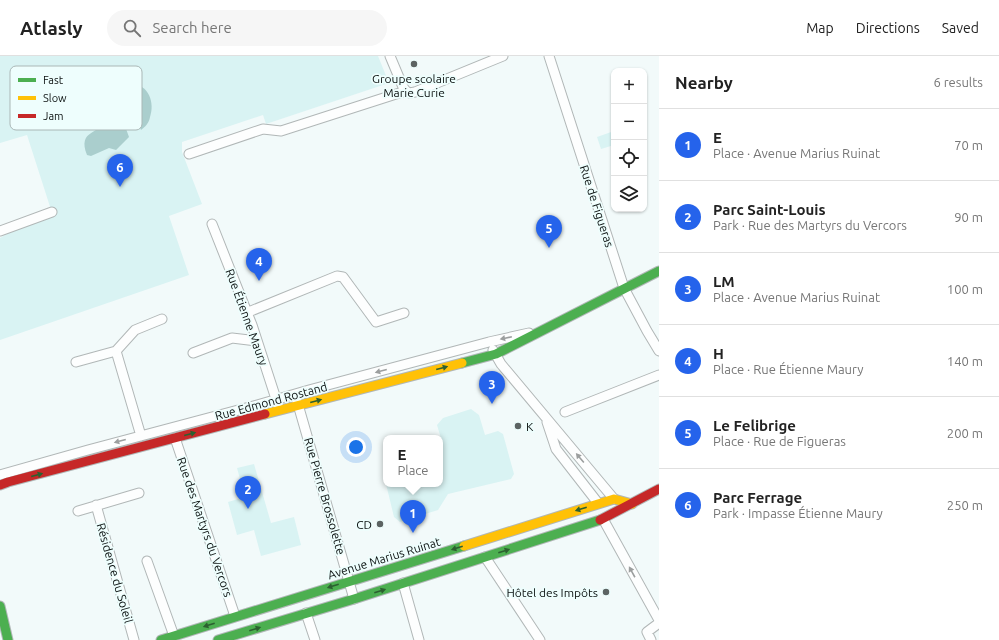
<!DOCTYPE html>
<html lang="en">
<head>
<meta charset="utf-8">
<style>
  body { margin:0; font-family:Ubuntu,sans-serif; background:#f6f6f6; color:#222 }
  .controls { position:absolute; right:12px; top:12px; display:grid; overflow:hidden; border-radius:8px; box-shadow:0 1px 3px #0004 }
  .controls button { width:36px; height:36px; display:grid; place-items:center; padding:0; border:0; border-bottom:1px solid #e0e0e0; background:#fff; color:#222; font:20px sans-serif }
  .you { position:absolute; left:356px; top:391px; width:14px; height:14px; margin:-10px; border:3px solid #fff; border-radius:50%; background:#1a73e8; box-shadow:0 0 0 6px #1a73e833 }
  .badge { display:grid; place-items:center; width:26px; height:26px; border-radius:50%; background:#2563eb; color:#fff; font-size:13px; font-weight:700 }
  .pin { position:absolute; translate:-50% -33px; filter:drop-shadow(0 1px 2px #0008) }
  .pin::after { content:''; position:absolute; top:21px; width:14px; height:12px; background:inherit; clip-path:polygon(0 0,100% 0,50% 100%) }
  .popup { position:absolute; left:383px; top:379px; width:60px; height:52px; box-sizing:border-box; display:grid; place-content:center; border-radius:8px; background:#fff; filter:drop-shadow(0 1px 3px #0005); font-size:13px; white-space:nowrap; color:#767676 }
  .popup b { font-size:15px; color:#222 }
  .popup::after { content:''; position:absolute; left:50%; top:100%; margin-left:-8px; border:8px solid transparent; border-top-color:#fff }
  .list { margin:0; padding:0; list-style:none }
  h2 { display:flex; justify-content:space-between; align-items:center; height:52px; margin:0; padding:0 16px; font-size:17px }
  h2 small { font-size:13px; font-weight:400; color:#767676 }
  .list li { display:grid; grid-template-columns:26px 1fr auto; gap:12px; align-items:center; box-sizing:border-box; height:72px; padding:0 16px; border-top:1px solid #e0e0e0 }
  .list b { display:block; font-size:15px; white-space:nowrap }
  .list p { margin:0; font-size:13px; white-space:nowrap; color:#767676 }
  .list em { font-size:13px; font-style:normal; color:#767676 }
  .icon { flex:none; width:22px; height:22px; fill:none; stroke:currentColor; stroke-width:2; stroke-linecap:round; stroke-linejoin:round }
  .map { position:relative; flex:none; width:659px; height:584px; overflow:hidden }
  header { display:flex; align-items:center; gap:24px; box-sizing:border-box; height:56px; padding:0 20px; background:#fff; border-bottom:1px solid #e0e0e0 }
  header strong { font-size:19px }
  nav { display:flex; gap:22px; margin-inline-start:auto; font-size:14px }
  .search { width:280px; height:36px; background:#f6f6f6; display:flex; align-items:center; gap:10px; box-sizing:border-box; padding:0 14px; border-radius:22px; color:#767676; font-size:15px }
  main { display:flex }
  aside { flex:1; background:#fff }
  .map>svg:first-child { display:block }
  .green { fill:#d9f3f3 }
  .water { fill:#aacecd }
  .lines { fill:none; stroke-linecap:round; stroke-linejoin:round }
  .street-casing { stroke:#b1b7b7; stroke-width:11 }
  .fast-casing { stroke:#b1b7b7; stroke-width:11 }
  .slow-casing { stroke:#b1b7b7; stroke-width:11 }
  .jam-casing { stroke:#b1b7b7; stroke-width:11 }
  .street { stroke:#fdfefe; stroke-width:9 }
  .fast { stroke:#4caf50; stroke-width:9 }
  .slow { stroke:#ffc107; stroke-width:9 }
  .jam { stroke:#c62828; stroke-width:9 }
  .oneway { fill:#9c9f9f }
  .oneway2 { fill:#2c6030 }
  .poi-dot { fill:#5c6362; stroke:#eefefd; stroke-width:1.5 }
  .labels { text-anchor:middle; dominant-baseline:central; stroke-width:3.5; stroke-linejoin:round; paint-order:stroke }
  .poi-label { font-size:12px; fill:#0b1110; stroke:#eefefd; text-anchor:end }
  .street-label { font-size:12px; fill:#0b1110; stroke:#eefefd }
  .key { fill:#eefefd; stroke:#aab7b6; stroke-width:1 }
  .key-label { font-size:11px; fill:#0b1110 }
</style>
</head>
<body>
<header>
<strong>Atlasly</strong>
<div class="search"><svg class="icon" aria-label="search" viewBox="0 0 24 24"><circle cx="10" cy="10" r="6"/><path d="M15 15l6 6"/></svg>Search here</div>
<nav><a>Map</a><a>Directions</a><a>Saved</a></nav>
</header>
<main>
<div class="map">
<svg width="659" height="584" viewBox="0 0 659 584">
  <rect width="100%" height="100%" fill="#f2fafa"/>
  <path class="green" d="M0,0H378L389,27L266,68L263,59L182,86V96L202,148L169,160L189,219L0,284V182L14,174L53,160L27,79L0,87Z
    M614,75V89L601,93L597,81Z
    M471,353L479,359L485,379L498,375L503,378L514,418L511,423L448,438L438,454L400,466L394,461L386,428H440V390L443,389L437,369L443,362Z
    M254,408L271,467L294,461L301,489L261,500L254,474L237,479L228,446L245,441L237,412Z"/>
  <path class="water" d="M131,28C149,28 155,47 150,61C149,67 145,71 141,74L124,31Z
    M121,32L133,64V66L125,70L129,81L116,94L109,92L91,100L87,99C77,73 100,79 109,62C114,53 116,42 121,32Z"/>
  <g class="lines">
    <defs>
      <path id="street" d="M390,0L403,31L406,35
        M549,0L624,232L647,275L659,295
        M189,98L263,73L281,75L393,39L406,35L410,37L415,36L503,0
        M212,168L252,269L278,349
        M0,175L52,156
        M246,257L337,220L343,221L376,266L404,257
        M493,294L501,308L614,443
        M116,295L135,274L162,263
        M193,297L232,282L257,285
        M76,306L116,295L141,380
        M297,345L354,543
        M565,356L659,319
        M547,366L556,393L598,447
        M175,382L235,560
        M0,419L88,394L257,349L309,334L489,286L529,277
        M96,449L134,584
        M78,455L139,437
        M603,463L659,564
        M485,501L540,584
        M147,505L174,580
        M403,527L419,584
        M306,557L315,584
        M651,584L647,576L659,567"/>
      <path id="fast" d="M462,307L496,298L659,215
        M0,550L8,584
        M161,584L464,490
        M218,584L354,543L600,464"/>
      <path id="slow" d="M265,358L462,307
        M464,490L614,443L632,448"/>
      <path id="jam" d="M0,429L8,426L265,358
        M600,464L659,433"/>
    </defs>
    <use href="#street" class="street-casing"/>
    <use href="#fast" class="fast-casing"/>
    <use href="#slow" class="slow-casing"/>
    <use href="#jam" class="jam-casing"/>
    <use href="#street" class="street"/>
    <use href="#fast" class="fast"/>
    <use href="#slow" class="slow"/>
    <use href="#jam" class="jam"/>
  </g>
  <defs><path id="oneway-solid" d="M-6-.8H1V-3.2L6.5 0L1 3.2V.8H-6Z"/></defs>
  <g class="oneway">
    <use href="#oneway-solid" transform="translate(506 282) rotate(168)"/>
    <use href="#oneway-solid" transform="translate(381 315) rotate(165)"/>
    <use href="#oneway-solid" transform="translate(120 385) rotate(165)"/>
    <use href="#oneway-solid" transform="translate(580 402) rotate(-130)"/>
    <use href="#oneway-solid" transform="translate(632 516) rotate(-119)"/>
  </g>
  <g class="oneway2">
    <use href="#oneway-solid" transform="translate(442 312) rotate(-15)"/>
    <use href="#oneway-solid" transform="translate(316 345) rotate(-15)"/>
    <use href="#oneway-solid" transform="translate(190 378) rotate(-15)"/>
    <use href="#oneway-solid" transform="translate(37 419) rotate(-15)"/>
    <use href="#oneway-solid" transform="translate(581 453) rotate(163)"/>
    <use href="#oneway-solid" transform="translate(457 492) rotate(163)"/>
    <use href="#oneway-solid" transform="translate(504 495) rotate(-18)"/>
    <use href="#oneway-solid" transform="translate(333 530) rotate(163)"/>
    <use href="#oneway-solid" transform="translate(380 535) rotate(-18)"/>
    <use href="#oneway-solid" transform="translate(209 569) rotate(162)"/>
    <use href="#oneway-solid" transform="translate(255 573) rotate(-17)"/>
  </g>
  <g class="poi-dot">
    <circle cx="414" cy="8" r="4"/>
    <circle cx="518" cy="370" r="4"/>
    <circle cx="380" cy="468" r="4"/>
    <circle cx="606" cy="536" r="4"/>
  </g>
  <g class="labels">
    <g class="poi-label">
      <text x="414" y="22" text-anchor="middle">Groupe scolaire<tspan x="414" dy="14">Marie Curie</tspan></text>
      <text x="526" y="370" text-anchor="start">K</text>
      <text x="372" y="468">CD</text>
      <text x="598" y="536">Hôtel des Impôts</text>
    </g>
    <g class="street-label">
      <text transform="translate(597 150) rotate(72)">Rue de Figueras</text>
      <text transform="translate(247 261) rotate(70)">Rue Étienne Maury</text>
      <text transform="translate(271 345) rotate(-15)">Rue Edmond Rostand</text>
      <text transform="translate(325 440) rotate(74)">Rue Pierre Brossolette</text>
      <text transform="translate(205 471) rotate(71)">Rue des Martyrs du Vercors</text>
      <text transform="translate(384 502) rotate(-17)">Avenue Marius Ruinat</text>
      <text transform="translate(115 517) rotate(74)">Résidence du Soleil</text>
    </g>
  </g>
  <rect x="10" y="10" width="132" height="64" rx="6" class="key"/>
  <rect x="18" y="22" width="18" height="4" fill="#4caf50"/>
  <rect x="18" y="40" width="18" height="4" fill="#ffc107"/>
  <rect x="18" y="58" width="18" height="4" fill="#c62828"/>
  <g class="key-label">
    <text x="43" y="28">Fast</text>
    <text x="43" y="46">Slow</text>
    <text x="43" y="64">Jam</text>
  </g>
</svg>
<div class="controls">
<button>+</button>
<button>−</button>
<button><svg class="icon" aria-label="locate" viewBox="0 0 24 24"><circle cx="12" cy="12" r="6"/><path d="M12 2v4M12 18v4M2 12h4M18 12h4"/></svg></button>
<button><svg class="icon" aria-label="layers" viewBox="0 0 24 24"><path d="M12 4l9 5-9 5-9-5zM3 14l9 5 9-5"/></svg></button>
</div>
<div class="you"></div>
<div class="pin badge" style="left:413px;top:477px">1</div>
<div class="popup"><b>E</b>Place</div>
<div class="pin badge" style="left:248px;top:453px">2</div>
<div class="pin badge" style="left:492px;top:348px">3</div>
<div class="pin badge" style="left:259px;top:225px">4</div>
<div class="pin badge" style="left:549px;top:192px">5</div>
<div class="pin badge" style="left:120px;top:131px">6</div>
</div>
<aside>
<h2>Nearby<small>6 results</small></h2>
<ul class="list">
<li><span class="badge">1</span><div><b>E</b><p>Place · Avenue Marius Ruinat</p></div><em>70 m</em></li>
<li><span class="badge">2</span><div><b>Parc Saint-Louis</b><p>Park · Rue des Martyrs du Vercors</p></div><em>90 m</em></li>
<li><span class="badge">3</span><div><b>LM</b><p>Place · Avenue Marius Ruinat</p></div><em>100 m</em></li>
<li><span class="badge">4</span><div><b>H</b><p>Place · Rue Étienne Maury</p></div><em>140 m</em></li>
<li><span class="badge">5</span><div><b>Le Felibrige</b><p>Place · Rue de Figueras</p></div><em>200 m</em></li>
<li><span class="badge">6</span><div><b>Parc Ferrage</b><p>Park · Impasse Étienne Maury</p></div><em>250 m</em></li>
</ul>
</aside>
</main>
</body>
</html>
